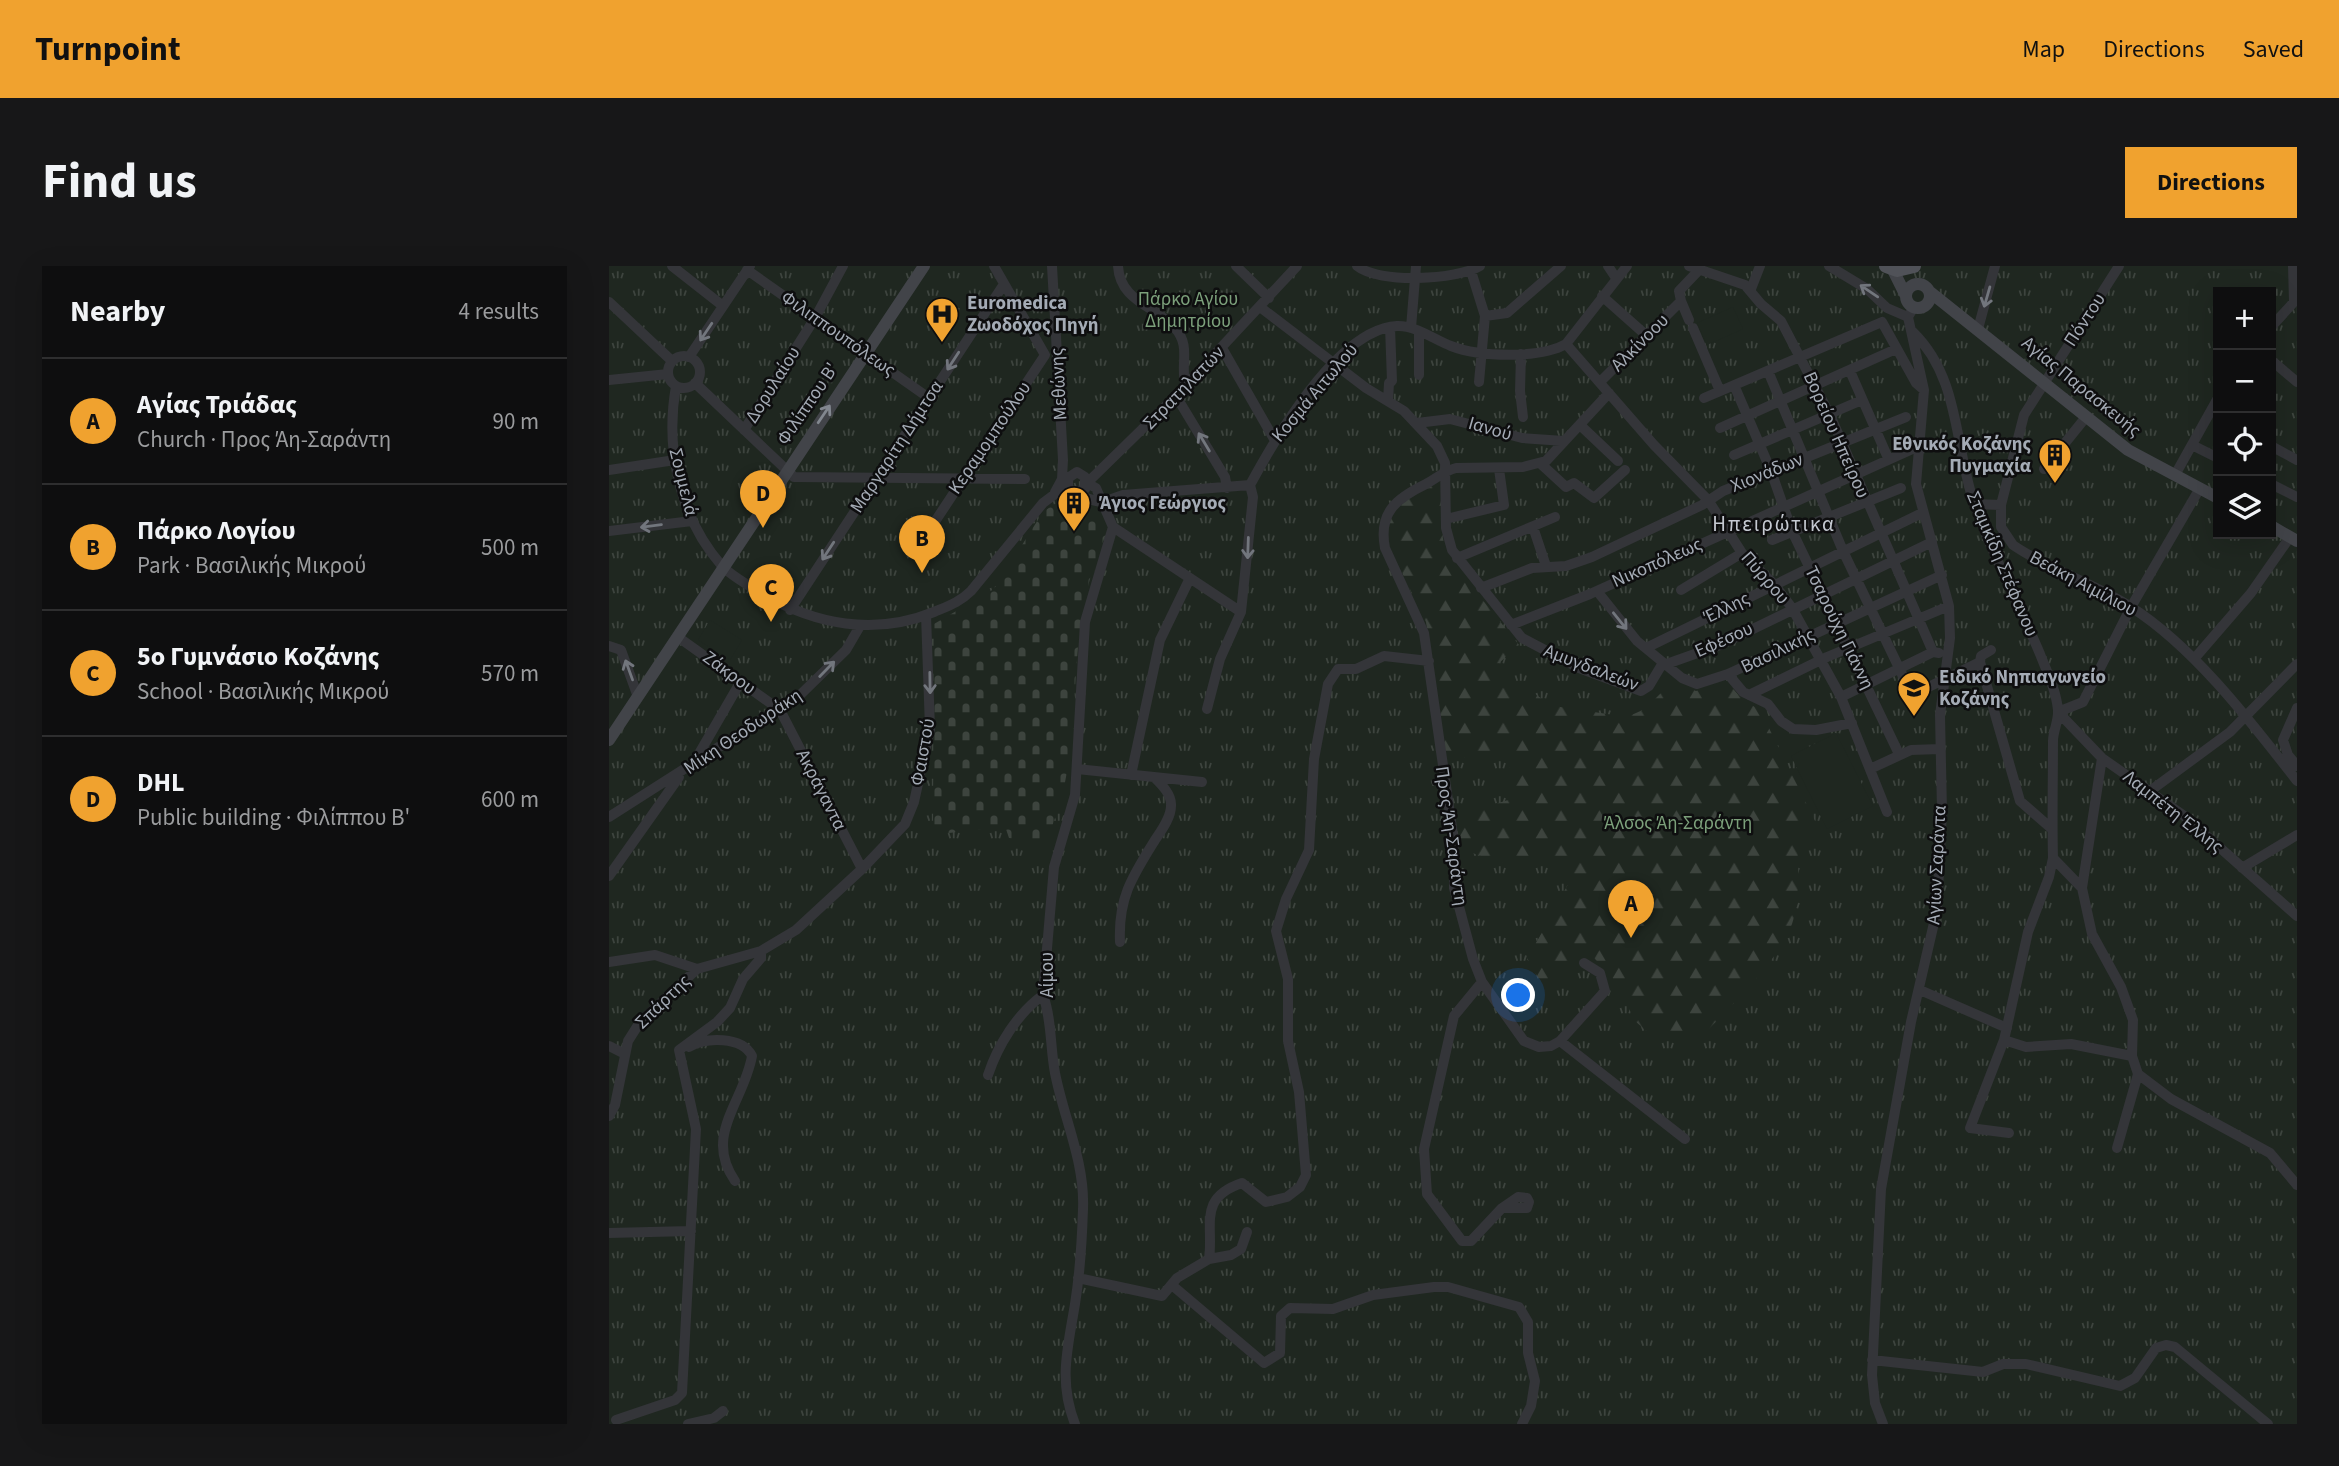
<!DOCTYPE html>
<html lang="en">
<head>
<meta charset="utf-8">
<style>
  body { margin:0; font-family:"Source Sans 3",sans-serif; background:#171718; color:#f1f3f6 }
  .controls { position:absolute; right:21px; top:21px; display:grid; overflow:hidden; border-radius:0px; box-shadow:0 7px 28px #0002 }
  .controls button { width:63px; height:63px; display:grid; place-items:center; padding:0; border:0; border-bottom:2px solid #2e2e2f; background:#0e0e0f; color:#f1f3f6; font:35px sans-serif }
  .you { position:absolute; left:910px; top:730px; width:24px; height:24px; margin:-18px; border:5px solid #fff; border-radius:50%; background:#1a73e8; box-shadow:0 0 0 10px #1a73e833 }
  .badge { display:grid; place-items:center; width:46px; height:46px; border-radius:50%; background:#f0a22f; color:#111; font-size:23px; font-weight:700 }
  .pin { position:absolute; translate:-50% -58px; filter:drop-shadow(0 2px 4px #0008) }
  .pin::after { content:''; position:absolute; top:37px; width:24px; height:21px; background:inherit; clip-path:polygon(0 0,100% 0,50% 100%) }
  .list { margin:0; padding:0; list-style:none }
  h2 { display:flex; justify-content:space-between; align-items:center; height:91px; margin:0; padding:0 28px; font-size:30px }
  h2 small { font-size:23px; font-weight:400; color:#9b9c9e }
  .list li { display:grid; grid-template-columns:46px 1fr auto; gap:21px; align-items:center; box-sizing:border-box; height:126px; padding:0 28px; border-top:2px solid #2e2e2f }
  .list b { display:block; font-size:26px; white-space:nowrap }
  .list p { margin:0; font-size:23px; white-space:nowrap; color:#9b9c9e }
  .list em { font-size:23px; font-style:normal; color:#9b9c9e }
  .icon { flex:none; width:38px; height:38px; fill:none; stroke:currentColor; stroke-width:2; stroke-linecap:round; stroke-linejoin:round }
  .map { position:relative; flex:none; width:1688px; height:1158px; overflow:hidden; border-radius:0px }
  header { display:flex; align-items:center; gap:42px; box-sizing:border-box; height:98px; padding:0 35px; background:#f0a22f; color:#111 }
  header strong { font-size:33px }
  nav { display:flex; gap:38px; margin-inline-start:auto; font-size:24px }
  .intro { display:flex; align-items:center; justify-content:space-between; box-sizing:border-box; height:168px; padding:0 42px }
  h1 { margin:0; font-size:49px }
  .button { padding:18px 32px; border-radius:0px; background:#f0a22f; color:#111; font-size:24px; font-weight:700 }
  main { display:flex; gap:42px; padding:0 42px }
  aside { flex:1; background:#0e0e0f; border-radius:0px; box-shadow:0 7px 28px #0002 }
  .map>svg:first-child { display:block }
  .grass { fill:url(#grass-tufts); fill-rule:evenodd }
  .forest { fill:url(#forest-firs) }
  .cemetery { fill:url(#cemetery-stones) }
  .pitch { fill:#1f2720 }
  .lines { fill:none; stroke-linecap:round; stroke-linejoin:round }
  .street { stroke:#343539; stroke-width:10 }
  .secondary { stroke:#424449; stroke-width:12 }
  .primary { stroke:#505258; stroke-width:14 }
  .oneway { stroke:#72767d }
  .oneway2 { stroke:#82878f }
  .labels { text-anchor:middle; dominant-baseline:central; stroke-width:5; stroke-linejoin:round; paint-order:stroke }
  .park-label { font-size:19px; fill:#7ca07b; stroke:#0e0e0f }
  .poi-label { font-size:19px; font-weight:bold; fill:#a4abb5; stroke:#0e0e0f; text-anchor:start }
  .street-label { font-size:19px; fill:#a4abb5; stroke:#0e0e0f }
  .neighbourhood-label { font-size:21px; letter-spacing:2px; fill:#c5c9d1; stroke:#0e0e0f }
</style>
</head>
<body>
<header>
<strong>Turnpoint</strong>
<nav><a>Map</a><a>Directions</a><a>Saved</a></nav>
</header>
<div class="intro"><h1>Find us</h1><a class="button">Directions</a></div>
<main>
<aside>
<h2>Nearby<small>4 results</small></h2>
<ul class="list">
<li><span class="badge">A</span><div><b>Αγίας Τριάδας</b><p>Church · Προς Άη-Σαράντη</p></div><em>90 m</em></li>
<li><span class="badge">B</span><div><b>Πάρκο Λογίου</b><p>Park · Βασιλικής Μικρού</p></div><em>500 m</em></li>
<li><span class="badge">C</span><div><b>5o Γυμνάσιο Κοζάνης</b><p>School · Βασιλικής Μικρού</p></div><em>570 m</em></li>
<li><span class="badge">D</span><div><b>DHL</b><p>Public building · Φιλίππου Β'</p></div><em>600 m</em></li>
</ul>
</aside>
<div class="map">
<svg width="1688" height="1158" viewBox="0 0 1688 1158">
  <defs>
    <pattern id="grass-tufts" width="24" height="20" patternUnits="userSpaceOnUse" patternTransform="scale(1.75)"><rect width="24" height="20" fill="#1f2720"/><path d="M3 7l-1-3M5 7V3M7 7l1-3M15 17l-1-3M17 17v-4M19 17l1-3" fill="none" stroke="#3d443e"/></pattern>
    <pattern id="forest-firs" width="22" height="20" patternUnits="userSpaceOnUse" patternTransform="scale(1.75)"><rect width="22" height="20" fill="#1f2720"/><path d="M5 1l3.5 6h-7zM16 11l3.5 6h-7z" fill="#3d443e"/></pattern>
    <pattern id="cemetery-stones" width="16" height="16" patternUnits="userSpaceOnUse" patternTransform="scale(1.75)"><rect width="16" height="16" fill="#1f2720"/><path d="M2 7V4a2 2 0 0 1 4 0v3zM10 15v-3a2 2 0 0 1 4 0v3z" fill="#3d443e"/></pattern>
  </defs>
  <rect width="100%" height="100%" fill="#131314"/>
  <path class="grass" d="M0,0H1688V1158H0ZM1609,26H1662V268H1609Z"/>
  <path class="forest" d="M831,213L832,264L838,290L910,379L889,398L915,429L922,426L945,440L1018,451L1036,443L1064,415L1087,425L1117,415L1134,434L1151,444L1206,555L1188,577C1190,599 1191,642 1181,663C1166,698 1122,740 1095,768L1042,769L1026,755L1007,716L977,683L933,718L918,693L963,611L954,603L914,590L892,597L852,583L846,550L909,531L895,481L837,497L817,356L780,280L778,260L791,237Z"/>
  <path class="cemetery" d="M453,233L488,253L499,264C458,352 473,422 457,511C453,535 443,560 435,583L400,572L396,560L324,569L325,358L385,323L434,246Z"/>
  <path class="pitch" d="M1124,41L1134,63L1098,79L1088,57Z
    M101,354L133,374L121,394L89,374Z
    M1227,467L1264,540L1218,563L1182,490Z"/>
  <g class="lines">
    <path class="street" d="M63,0L114,40
      M443,0L454,194L453,213L446,226
      M509,0C511,36 547,40 566,62C583,81 570,100 577,120
      M627,0L660,32
      M748,0C770,18 848,14 871,0
      M999,0L1007,12
      M1080,0L1136,19L1152,38L1172,55L1221,149L1324,386
      M1220,0L1258,23L1278,42L1299,51
      M138,4L320,132
      M862,5L876,50L898,47L952,0
      M1142,23L1151,0
      M993,30L1038,70
      M1072,35L1080,54
      M0,36L63,95
      M651,41L757,122L795,145L828,180L836,197L837,262L843,284L913,372L970,402L1032,425L1040,420L1052,400L1111,379L1323,276
      M1662,61L1685,36L1684,0
      M802,62L807,0
      M1084,62L1111,125
      M1369,63L1386,0
      M1304,66C1351,112 1345,178 1365,237C1383,289 1410,338 1431,388C1438,406 1447,424 1449,444C1450,454 1444,465 1444,475C1444,514 1443,553 1444,592L1440,611L1419,666L1395,774L1361,862L1400,867
      M957,78L1045,179L1099,234L1133,287L1165,318L1183,342L1232,431L1278,546
      M613,82L665,173
      M912,88L911,125L914,151
      M59 106a16 16 0 1 1 32 0a16 16 0 1 1-32 0Z
      M80,91L141,0
      M1662,94L1688,116
      M1159,105L1234,285L1303,429L1371,396L1372,390L1382,384
      M1241,105L1279,192
      M810,109V66
      M0,114L59,108
      M870,116L876,50
      M991,116L1072,35L1070,25L1090,4
      M86,117L185,211L416,213
      M1125,119L1162,205L1183,265L1290,488
      M67,120C56,182 70,251 113,300C124,311 139,319 152,327C206,359 266,370 325,346C339,340 351,336 362,325L434,237L458,219
      M567,130L616,211L618,222
      M1095,132L1273,56L1307,117L1315,124
      M779,135L780,117L783,115L781,61
      M808,157L841,153L913,172L955,175
      M971,159L1009,195
      M1111,162L1287,83
      M135,164L206,52L234,0
      M1583,179L1609,192
      M1662,180L1688,194
      M1125,189L1253,134
      M932,198L957,221L965,217L985,232L1016,204
      M1435,203L1477,151
      M0,204L66,194
      M1566,209L1609,132
      M1662,218L1688,231
      M467,226L476,223V211L468,206L459,212V222C468,229 483,235 494,236
      M494,236L514,229L641,219
      M1365,238L1392,239L1415,149L1510,0
      M1392,239V261L1404,279C1440,304 1485,317 1522,341C1586,382 1642,456 1688,515
      M837,253L895,239L890,203
      M327,254L436,89L385,0
      M924,261L937,300
      M0,265L83,255
      M1163,274L1292,222
      M848,292L946,251
      M872,322L923,302L957,300L983,291L1093,239L1114,225L1297,151
      M1072,324L1133,287
      M988,325L1028,375L1073,412L1088,418L1119,408L1333,309
      M181,344L395,18
      M632,346L504,261L487,222L478,217L567,130L688,0
      M902,359L981,328L1308,181
      M69,371L171,444L253,603
      M0,380L12,384L29,431
      M1037,382L1313,247
      M1585,393L1642,327L1681,271
      M1371,396L1411,535L1443,563
      M1119,408L1134,426L1159,438L1172,455L1184,463L1207,464L1243,457
      M1140,429L1218,391L1340,340
      M1232,431L1324,386L1330,387
      M1688,442L1674,474L1679,489L1688,500
      M598,443L611,393L632,346L644,231L641,219C667,171 729,63 788,60C806,59 826,74 842,80C870,91 931,93 957,78L1018,0
      M1449,446L1493,492L1574,549L1688,650
      M1449,446L1474,436L1522,341L1591,222
      M1493,492L1473,622L1483,668L1512,721L1524,754L1523,790L1529,808L1508,882
      M84,498L132,415
      M468,503L593,516
      M1261,503L1302,484L1331,483
      M522,509L551,374L581,312
      M1541,525L1621,466L1688,398
      M0,551L191,429L237,384L251,360
      M1444,592L1473,622
      M1633,602L1688,569
      M0,610L70,511
      M511,676C509,632 523,611 546,574C552,565 562,552 562,540C563,529 553,519 546,512
      M0,696L46,689L88,703
      M975,697L991,707L996,725L951,775L942,780L930,781L915,775L873,716L864,693L845,622V576L815,367L776,282C769,246 788,232 817,218C828,212 835,205 847,202L914,201L937,195L1000,127
      M873,716L845,750L815,883L818,928L853,975H862L893,942H918L920,936L918,932L909,931L893,942
      M1311,724L1398,762
      M1395,774L1417,781L1462,778L1523,790
      M951,775L1076,873
      M0,780L16,788
      M80,781C97,771 133,770 143,790C135,836 94,869 126,915
      M1529,808L1562,833L1661,887L1688,919
      M379,809C389,779 408,748 434,729
      M0,850L6,839L19,775L31,756L88,703L152,685L187,664L253,603L296,558L305,536L321,463L317,349
      M0,967L82,965
      M600,993L622,989L632,983L638,966
      M469,1012L553,1030L568,1012L600,993C605,960 588,932 633,917L657,936L678,931L691,921L697,909L690,826L679,775V713L667,665L677,633L700,584L705,493L719,418L729,403H747L775,390L820,395
      M564,1020L655,1097L671,1087L672,1050L681,1042L724,1043L764,1029L825,1021H839L910,1041L919,1056V1087L926,1115L922,1140L913,1158
      M1263,1094L1374,1106L1394,1098H1417L1511,1120L1526,1112L1547,1082L1557,1079L1566,1081L1659,1158
      M7,1154L66,1134L73,1127L87,863L70,784L108,756L121,742L134,713L152,692V685
      M79,1158L105,1152L114,1145
      M466,1158C449,1115 459,1081 466,1038C471,1007 473,974 474,943C476,896 455,853 446,807C441,781 443,754 434,729L445,601L466,529L476,356L504,261
      M1274,1158L1266,1137L1263,1109L1272,923L1302,756L1328,644L1333,545L1331,449L1341,372L1340,340L1307,218L1315,124L1299,51L1305,41"/>
    <path class="secondary" d="M1282,0L1297,30
      M1297 30a12 12 0 1 1 24 0a12 12 0 1 1-24 0Z
      M1321,26L1519,184L1609,232
      M1662,260L1688,275
      M0,474L315,0"/>
    <path class="primary" d="M1277,0L1288,4L1305,0"/>
  </g>
  <defs><path id="oneway-shaft" d="M-6 0H5M1.5-3L5.5 0L1.5 3" fill="none" stroke-width="1.6" stroke-linecap="round" stroke-linejoin="round" transform="scale(1.75)"/></defs>
  <g class="oneway">
    <use href="#oneway-shaft" transform="translate(1260 25) rotate(-146)"/>
    <use href="#oneway-shaft" transform="translate(1378 31) rotate(106)"/>
    <use href="#oneway-shaft" transform="translate(97 66) rotate(124)"/>
    <use href="#oneway-shaft" transform="translate(344 95) rotate(123)"/>
    <use href="#oneway-shaft" transform="translate(595 176) rotate(-121)"/>
    <use href="#oneway-shaft" transform="translate(42 260) rotate(173)"/>
    <use href="#oneway-shaft" transform="translate(639 282) rotate(92)"/>
    <use href="#oneway-shaft" transform="translate(219 285) rotate(123)"/>
    <use href="#oneway-shaft" transform="translate(1011 355) rotate(51)"/>
    <use href="#oneway-shaft" transform="translate(218 403) rotate(-46)"/>
    <use href="#oneway-shaft" transform="translate(20 404) rotate(-110)"/>
    <use href="#oneway-shaft" transform="translate(321 417) rotate(89)"/>
  </g>
  <use class="oneway2" href="#oneway-shaft" transform="translate(215 148) rotate(-56)"/>
  <defs>
    <symbol id="hospital-pin" viewBox="-11 -11 22 30"><path d="M0 17L-7.5 6A9.5 9.5 0 1 1 7.5 6Z" fill="#f0a22f" stroke="#0e0e0f"/><path d="M-5-5h3v3.5h4V-5h3V5h-3V1.5h-4V5h-3Z" fill="#111"/></symbol>
    <symbol id="building-pin" viewBox="-11 -11 22 30"><path d="M0 17L-7.5 6A9.5 9.5 0 1 1 7.5 6Z" fill="#f0a22f" stroke="#0e0e0f"/><path d="M-4-6H4V6H1V3H-1V6H-4ZM-2.5-4.3h1.7v1.8h-1.7ZM.8-4.3h1.7v1.8H.8ZM-2.5-1h1.7V.8h-1.7ZM.8-1h1.7V.8H.8Z" fill="#111"/></symbol>
    <symbol id="school-pin" viewBox="-11 -11 22 30"><path d="M0 17L-7.5 6A9.5 9.5 0 1 1 7.5 6Z" fill="#f0a22f" stroke="#0e0e0f"/><path d="M0-5L7-2L0 1L-7-2ZM-4 1L0 2.5L4 1V4Q0 6-4 4Z" fill="#111"/></symbol>
  </defs>
  <g fill-rule="evenodd">
    <use href="#hospital-pin" x="314" y="29" width="38" height="52"/>
    <use href="#building-pin" x="1427" y="170" width="38" height="52"/>
    <use href="#building-pin" x="446" y="218" width="38" height="52"/>
    <use href="#school-pin" x="1286" y="403" width="38" height="52"/>
  </g>
  <g class="labels">
    <g class="park-label">
      <text x="579" y="33">Πάρκο Αγίου<tspan x="579" dy="22">Δημητρίου</tspan></text>
      <text x="1069" y="557">Άλσος Άη-Σαράντη</text>
    </g>
    <g class="poi-label">
      <text x="358" y="37">Euromedica<tspan x="358" dy="22">Ζωοδόχος Πηγή</tspan></text>
      <text x="1422" y="178" text-anchor="end">Εθνικός Κοζάνης<tspan x="1422" dy="22">Πυγμαχία</tspan></text>
      <text x="490" y="237">Άγιος Γεώργιος</text>
      <text x="1330" y="411">Ειδικό Νηπιαγωγείο<tspan x="1330" dy="22">Κοζάνης</tspan></text>
    </g>
    <g class="street-label">
      <text transform="translate(1476 54) rotate(-57)">Πόντου</text>
      <text transform="translate(229 68) rotate(35)">Φιλιππουπόλεως</text>
      <text transform="translate(1031 77) rotate(-45)">Αλκίνοου</text>
      <text transform="translate(450 118) rotate(-93)">Μεθώνης</text>
      <text transform="translate(164 119) rotate(-58)">Δορυλαίου</text>
      <text transform="translate(1472 121) rotate(39)">Αγίας Παρασκευής</text>
      <text transform="translate(575 122) rotate(-46)">Στρατηλατών</text>
      <text transform="translate(706 127) rotate(-50)">Κοσμά Αιτωλού</text>
      <text transform="translate(199 138) rotate(-56)">Φιλίππου Β'</text>
      <text transform="translate(881 163) rotate(16)">Ιανού</text>
      <text transform="translate(1227 169) rotate(66)">Βορείου Ηπείρου</text>
      <text transform="translate(381 172) rotate(-56)">Κεραμομπούλου</text>
      <text transform="translate(288 181) rotate(-57)">Μαργαρίτη Δήμτσα</text>
      <text transform="translate(1158 207) rotate(-22)">Χιονάδων</text>
      <text transform="translate(74 216) rotate(76)">Σουμελά</text>
      <text transform="translate(1048 297) rotate(-24)">Νικοπόλεως</text>
      <text transform="translate(1393 298) rotate(67)">Σταμκίδη Στέφανου</text>
      <text transform="translate(1156 312) rotate(49)">Πύρρου</text>
      <text transform="translate(1474 318) rotate(28)">Βεάκη Αιμίλιου</text>
      <text transform="translate(1118 342) rotate(-26)">Έλλης</text>
      <text transform="translate(1230 362) rotate(64)">Τσαρούχη Γιάννη</text>
      <text transform="translate(1115 374) rotate(-24)">Εφέσου</text>
      <text transform="translate(1169 385) rotate(-26)">Βασιλικής</text>
      <text transform="translate(982 402) rotate(21)">Αμυγδαλεών</text>
      <text transform="translate(120 407) rotate(36)">Ζάκρου</text>
      <text transform="translate(134 466) rotate(-34)">Μίκη Θεοδωράκη</text>
      <text transform="translate(314 486) rotate(-80)">Φαιστού</text>
      <text transform="translate(212 524) rotate(63)">Ακράγαντα</text>
      <text transform="translate(1564 546) rotate(38)">Λαμπέτη Έλλης</text>
      <text transform="translate(842 570) rotate(82)">Προς Άη-Σαράντη</text>
      <text transform="translate(1328 599) rotate(-87)">Αγίων Σαράντα</text>
      <text transform="translate(438 709) rotate(-90)">Αίμου</text>
      <text transform="translate(54 736) rotate(-44)">Σπάρτης</text>
    </g>
    <g class="neighbourhood-label">
      <text x="1165" y="258">Ηπειρώτικα</text>
    </g>
  </g>
</svg>
<div class="controls">
<button>+</button>
<button>−</button>
<button><svg class="icon" aria-label="locate" viewBox="0 0 24 24"><circle cx="12" cy="12" r="6"/><path d="M12 2v4M12 18v4M2 12h4M18 12h4"/></svg></button>
<button><svg class="icon" aria-label="layers" viewBox="0 0 24 24"><path d="M12 4l9 5-9 5-9-5zM3 14l9 5 9-5"/></svg></button>
</div>
<div class="you"></div>
<div class="pin badge" style="left:1022px;top:672px">A</div>
<div class="pin badge" style="left:313px;top:307px">B</div>
<div class="pin badge" style="left:162px;top:356px">C</div>
<div class="pin badge" style="left:154px;top:262px">D</div>
</div>
</main>
</body>
</html>
